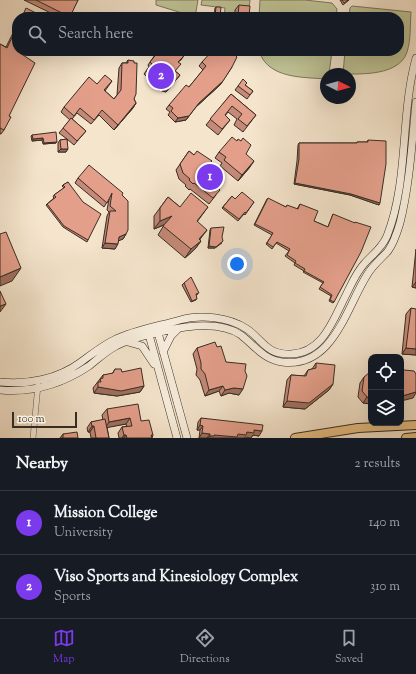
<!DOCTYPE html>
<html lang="en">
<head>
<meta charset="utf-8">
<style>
  body { margin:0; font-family:"Sorts Mill Goudy",serif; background:#20242c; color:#f1f3f6 }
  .controls { position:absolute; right:12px; bottom:12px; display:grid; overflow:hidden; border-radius:8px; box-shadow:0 4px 16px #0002 }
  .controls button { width:36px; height:36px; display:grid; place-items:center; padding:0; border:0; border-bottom:1px solid #363941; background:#171b24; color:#f1f3f6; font:20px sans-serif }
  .compass { position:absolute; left:320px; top:68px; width:36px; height:36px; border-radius:50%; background:#171b24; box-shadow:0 4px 16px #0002; rotate:96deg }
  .scale { position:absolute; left:12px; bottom:10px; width:65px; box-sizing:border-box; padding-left:4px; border:2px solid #372d23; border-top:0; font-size:11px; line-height:14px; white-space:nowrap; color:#372d23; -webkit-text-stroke:3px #f8eede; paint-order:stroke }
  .you { position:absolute; left:237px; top:264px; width:14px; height:14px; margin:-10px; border:3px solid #fff; border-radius:50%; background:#1a73e8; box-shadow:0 0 0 6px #1a73e833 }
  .badge { display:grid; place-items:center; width:26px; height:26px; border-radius:50%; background:#7c3aed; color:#fff; font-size:13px; font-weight:700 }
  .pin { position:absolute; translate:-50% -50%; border:2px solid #fff; box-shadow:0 1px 4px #0006 }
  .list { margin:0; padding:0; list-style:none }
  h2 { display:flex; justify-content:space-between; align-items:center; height:52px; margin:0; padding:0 16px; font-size:17px }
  h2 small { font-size:13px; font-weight:400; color:#9ea1a6 }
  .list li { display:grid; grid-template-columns:26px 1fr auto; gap:12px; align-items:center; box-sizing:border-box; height:64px; padding:0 16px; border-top:1px solid #363941 }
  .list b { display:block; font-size:15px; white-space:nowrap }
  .list p { margin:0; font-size:13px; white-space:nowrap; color:#9ea1a6 }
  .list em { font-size:13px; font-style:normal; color:#9ea1a6 }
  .icon { flex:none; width:22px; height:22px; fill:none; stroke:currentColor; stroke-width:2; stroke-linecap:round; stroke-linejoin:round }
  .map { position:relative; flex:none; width:416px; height:438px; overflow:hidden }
  .search { position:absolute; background:#171b24; box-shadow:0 4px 16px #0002; left:12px; right:12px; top:12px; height:44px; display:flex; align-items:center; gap:10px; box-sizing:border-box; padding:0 14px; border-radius:16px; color:#9ea1a6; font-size:15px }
  .sheet { height:180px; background:#171b24 }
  nav { display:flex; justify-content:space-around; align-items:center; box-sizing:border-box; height:56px; border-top:1px solid #363941; background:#171b24; font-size:11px; color:#9ea1a6 }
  nav a { display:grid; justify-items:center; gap:2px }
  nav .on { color:#7c3aed }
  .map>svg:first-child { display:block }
  .green { fill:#c0c395; stroke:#7c785c }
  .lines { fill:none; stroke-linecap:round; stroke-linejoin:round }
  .street-casing { stroke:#665b4e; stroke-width:6 }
  .secondary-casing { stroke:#372d23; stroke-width:8 }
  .primary-casing { stroke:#372d23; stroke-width:10 }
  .street { stroke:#f8eede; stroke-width:5 }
  .secondary { stroke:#f8eede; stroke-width:7 }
  .primary { stroke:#eac286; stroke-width:8 }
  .wall { fill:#c48978; stroke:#372d23 }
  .shaded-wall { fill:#a06f61; stroke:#372d23 }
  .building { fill:#e49f8b; stroke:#372d23 }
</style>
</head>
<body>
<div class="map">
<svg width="416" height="438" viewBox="0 0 416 438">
  <rect width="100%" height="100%" fill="#f5e5cd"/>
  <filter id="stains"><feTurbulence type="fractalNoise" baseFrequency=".005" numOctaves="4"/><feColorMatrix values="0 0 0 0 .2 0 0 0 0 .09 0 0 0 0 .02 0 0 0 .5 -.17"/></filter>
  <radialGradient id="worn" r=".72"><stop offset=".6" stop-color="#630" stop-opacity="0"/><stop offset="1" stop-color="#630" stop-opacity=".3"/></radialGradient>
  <path class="green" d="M156,0H198L195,17L156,5Z
    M202,0H250L248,17H224L225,8L201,5Z
    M260,0H305L332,3L337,9L336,17H259Z
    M352,6L411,12C410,25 411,40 407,52C399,76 361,74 343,74L345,51H399V17H349L350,8Z
    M259,51H332L329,74H326V79C303,77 268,79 259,51Z"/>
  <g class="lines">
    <defs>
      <path id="street" d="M33,438L38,385"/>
      <path id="secondary" d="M157,329L187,438
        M148,331L177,438
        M128,342L142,346L154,364
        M163,352L171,336L178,329
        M0,382C28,385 58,379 81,362C92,354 102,346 114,340C134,330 159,326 180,320C200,314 229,317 247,329C263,340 266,355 291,354C323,353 333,320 346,295C351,285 356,273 364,264C372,255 382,248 387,236C409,180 400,116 416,58
        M0,390C32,393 62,384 89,366C98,359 106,351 116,346C131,338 149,335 164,331C186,326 221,321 241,335C255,346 263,359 282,362C333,369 346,308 367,275C372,266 381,259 388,251C394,243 397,233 400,223C410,183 412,142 416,102"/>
      <path id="primary" d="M295,438L358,428L416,425
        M406,438L416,437"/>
    </defs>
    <use href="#street" class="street-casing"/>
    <use href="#secondary" class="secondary-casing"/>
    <use href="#primary" class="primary-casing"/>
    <use href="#street" class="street"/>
    <use href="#secondary" class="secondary"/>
    <use href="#primary" class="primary"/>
  </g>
  <path class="wall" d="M24,0H78L69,17H59Z
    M340,0H349L343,5Z
    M239,5L249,16V17H235V10Z
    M216,7L220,17H214L215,8Z
    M17,25V51L20,53L9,116L4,130L1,134H0V44L6,47Z
    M139,51H146L142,55L139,52Z
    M150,51H191L187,56L185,54L181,60L178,62L175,71L180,75L166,92L156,89L157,86L144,74L149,67L148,65L155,55Z
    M128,60L134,99L136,103L133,108L114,130L99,115L91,124L77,113L72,119L86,131L74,145L67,139L66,152H58V143L60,140L67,139L59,133L70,120L61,112L64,107L112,81L105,91L114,99L117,95L119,68L122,63H126Z
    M202,62L232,67L220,85L196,107L186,120L175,122L168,115L170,112L166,109L169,105L189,87L203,70L199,66Z
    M245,85L253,91L247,99L235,90L238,86Z
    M231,94L256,115L243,132L234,125L237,119L228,112L225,116L230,120L218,135L206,125Z
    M32,135L57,142L56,143L43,144L42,140L32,141L31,136Z
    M368,140L379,205L350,195L294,184L297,161L298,145L299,143H356L357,142H367Z
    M189,151L208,167L216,195L209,204L190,189L189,190L185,186L186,185L179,179L176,170Z
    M219,152L250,167L238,181L220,166L222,163L215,158Z
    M78,178L122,195L126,234L123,239L119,240L115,249L102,248L107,216L109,212L107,210L109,199L104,207L75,183Z
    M68,182L88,240L87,242L63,227L46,205L47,204L54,198L53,197L54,195L64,188L62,186L63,185Z
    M232,196L235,199L254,202L245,215L244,214L238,221L222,208Z
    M168,197L180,207H208L197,222L200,240L201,241L195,249L185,258L158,235L164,225L154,229V216Z
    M267,199L286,207V206L297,209L300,204L314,221L328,227L333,214L334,302L333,303L329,301L331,296L319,289L323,283L303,272L304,271L294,265L295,263L285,256L289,251L276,243L272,249L266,244L272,235L254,225Z
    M211,228L222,243L215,248H208L210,230Z
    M416,249V288L412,287Z
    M184,283L198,294L196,295V300L191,302L182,285Z
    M411,308L416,355L402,354L406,314Z
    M217,347L226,362L239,395L229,393L221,396L219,391L205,396L200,380L196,375L197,369L193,354L197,348Z
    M316,363L333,384L329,390L305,409L283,407L287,380L291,375L304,376L308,370L312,369Z
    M115,369L122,372L144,386L140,392L117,396L94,393L93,388L103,375L112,374Z
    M364,377L371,404L363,403L358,397L360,383Z
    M107,409L141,421L153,435L152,438H119L118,433L122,427L127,426L126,424L107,427L109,438H91L90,432H88L87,428L91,422L103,420L102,415Z
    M201,418L259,436L253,435L251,438L245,437L244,438H199L200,430H197L198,422Z
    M63,434L78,438H60Z"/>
  <path class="shaded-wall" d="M238,15L249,16V17H236Z
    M180,75L166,92L156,89L158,86Z
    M223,81L220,85L196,107L199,103Z
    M136,103L133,108L114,130L118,125Z
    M189,116L186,120L175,122L178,118Z
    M43,138L42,140L32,141L33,139Z
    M57,142L56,143L43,144L44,143Z
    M61,149H68L66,152H58Z
    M254,161L250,167L238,181L242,175Z
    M295,183L351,194L380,203L379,205L350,195L294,184Z
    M172,216L166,224L154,229L160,221Z
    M207,230L195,246L201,241L195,249L185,258L191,249Z
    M126,234L123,239L116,242L119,237Z
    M223,241L215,248H208L209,246Z
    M105,243L118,244L115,249L102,248Z
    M21,268L12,281L0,286V277Z
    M416,282V288L412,287Z
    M6,304L0,312V306Z
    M406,348L416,349V355L402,354Z
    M333,384L329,390L305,409L283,407L287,401Z
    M144,386L140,392L117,396L94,393L98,387Z
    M223,386L219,391L205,396L209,390Z
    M234,388L243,389L239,395L229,393L221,396L225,390Z
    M416,392V393L413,398L401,401V397L402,396Z
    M367,397L371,398V404L363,403Z
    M130,418L126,424L105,428L109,422Z
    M200,425L203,426L200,430H197Z
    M92,426H94L90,432H88Z
    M254,430L262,431L259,436L253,435L251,438L245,437L244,438H208L210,436L214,435L247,432Z
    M202,433L210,434L207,438H199Z
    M124,435H126L124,438H122Z"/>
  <path class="building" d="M36,0H78L70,17Z
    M342,0H348L344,3Z
    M239,5L250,6L249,16L238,15Z
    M216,7H221L220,17L215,16Z
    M26,8L38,14L37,17H22Z
    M159,14L161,16L163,14L167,17H156Z
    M17,27V51H21L20,53L35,63L9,116L11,117L4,130L0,128V44L7,48Z
    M156,51H186L183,57L178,62L181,64L175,71L180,75L168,89L158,86L160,82L146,71L152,64L150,62L158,52Z
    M212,51H231L237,57L232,67L223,81L199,103L189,116L178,118L171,111L173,108L169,105L186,85L189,87L206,66L202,62Z
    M128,60L134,61V63H137L136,94L134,99L136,103L118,125L102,110L94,120L80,108L74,116L64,107L89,77L97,84L105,75L112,81L104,90L114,99L121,90L122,63H128Z
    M243,79L247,83L245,85L253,91L250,95L238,86Z
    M231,94L256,115L247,126L238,119L242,114L232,106L225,115L230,120L222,129L210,119Z
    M71,118L86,131L77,141L63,128Z
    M56,132L57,142L44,143L43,138L33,139L32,135Z
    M232,137L237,141L238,139L241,141L243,138L251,145L246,154L254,161L242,175L224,160L226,157L219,152Z
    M67,139L68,149H61L60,140Z
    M368,140L386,141V164L380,203L351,194L295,183L299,159V143H357V142H368Z
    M189,151L194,155L197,151L212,161L207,166L219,176L213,183L220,190L213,198L194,183L193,184L189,180L190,179L183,173L180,164Z
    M89,165L123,193L122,195L128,201V230L126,234L119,237L118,244L105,243L110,211H116L110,206L112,193L107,203L78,178Z
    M68,182L83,202L101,214L88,240L64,226L47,204L56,197L54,195L65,187L63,185Z
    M242,192L254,202L246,213L245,212L239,219L223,207L232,196L235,199Z
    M191,193L208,207L197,221L207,230L199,239L201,241L191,249L163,226L172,216L160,221V208L168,197L180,207Z
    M268,198L286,207L287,205L298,209L300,204L318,211L314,221L328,227L333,214L355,223V222L371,227L361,252L334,302L330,300L332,295L320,287L324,282L304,271L305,269L295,263L296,261L287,255L290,249L277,242L273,247L267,243L273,233L255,224Z
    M224,227L222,237L223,241L216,247L209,246L211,228Z
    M6,232L21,268L0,277V234Z
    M191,277L199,293L196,294L197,299L192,301L184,283Z
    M0,291L6,304L0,306Z
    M411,308L416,309V349L406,348Z
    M215,342L217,347L221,346L226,362L246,364L245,371L247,376L243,389L234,388L225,390L223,386L209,390L205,374L201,369V363L197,348Z
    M316,363L335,365L333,384L309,403L287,401L291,375L306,376L308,370L316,368Z
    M141,368L144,386L121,391L98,387V382H101L100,379L103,378V375L113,373L115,369H121L122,372Z
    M404,370L414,371L416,374V392L402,396L401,399V372Z
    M370,372H371V398L367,397L362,391L364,377Z
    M138,404L141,421L149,420L153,435H151L152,438H127L126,435H124L122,427L132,426L130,418L109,422L107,409Z
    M201,418L263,425L262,431L254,430V433L247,432L246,435L238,434L237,437L214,435V436H210V434L202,433L203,426L200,425Z
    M105,419L109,438H96L94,426H92L91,422Z
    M77,432L78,438H63V434Z"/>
  <rect width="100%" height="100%" filter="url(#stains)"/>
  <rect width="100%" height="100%" fill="url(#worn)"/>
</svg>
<div class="controls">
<button><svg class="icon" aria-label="locate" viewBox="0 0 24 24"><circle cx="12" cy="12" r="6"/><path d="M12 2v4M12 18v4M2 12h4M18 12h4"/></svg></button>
<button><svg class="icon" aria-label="layers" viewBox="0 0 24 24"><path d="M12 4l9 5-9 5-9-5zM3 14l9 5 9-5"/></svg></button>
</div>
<svg class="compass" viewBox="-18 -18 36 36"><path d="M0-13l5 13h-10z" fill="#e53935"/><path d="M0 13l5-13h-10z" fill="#9ea1a6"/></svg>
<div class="scale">100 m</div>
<div class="you"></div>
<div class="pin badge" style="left:210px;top:177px">1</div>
<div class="pin badge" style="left:161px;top:76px">2</div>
<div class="search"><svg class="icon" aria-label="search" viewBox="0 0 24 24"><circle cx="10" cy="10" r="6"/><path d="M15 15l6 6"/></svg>Search here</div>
</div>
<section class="sheet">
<h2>Nearby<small>2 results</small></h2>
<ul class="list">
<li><span class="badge">1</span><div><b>Mission College</b><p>University</p></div><em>140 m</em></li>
<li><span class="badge">2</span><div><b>Viso Sports and Kinesiology Complex</b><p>Sports</p></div><em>310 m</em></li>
</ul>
</section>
<nav>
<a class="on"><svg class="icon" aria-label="map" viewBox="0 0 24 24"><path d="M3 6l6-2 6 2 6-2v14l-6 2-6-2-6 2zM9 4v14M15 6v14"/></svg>Map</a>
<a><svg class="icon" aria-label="directions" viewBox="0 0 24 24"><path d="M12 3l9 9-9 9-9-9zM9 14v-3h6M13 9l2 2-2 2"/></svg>Directions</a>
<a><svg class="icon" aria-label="saved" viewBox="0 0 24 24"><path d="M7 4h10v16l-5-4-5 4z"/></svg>Saved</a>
</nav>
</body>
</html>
